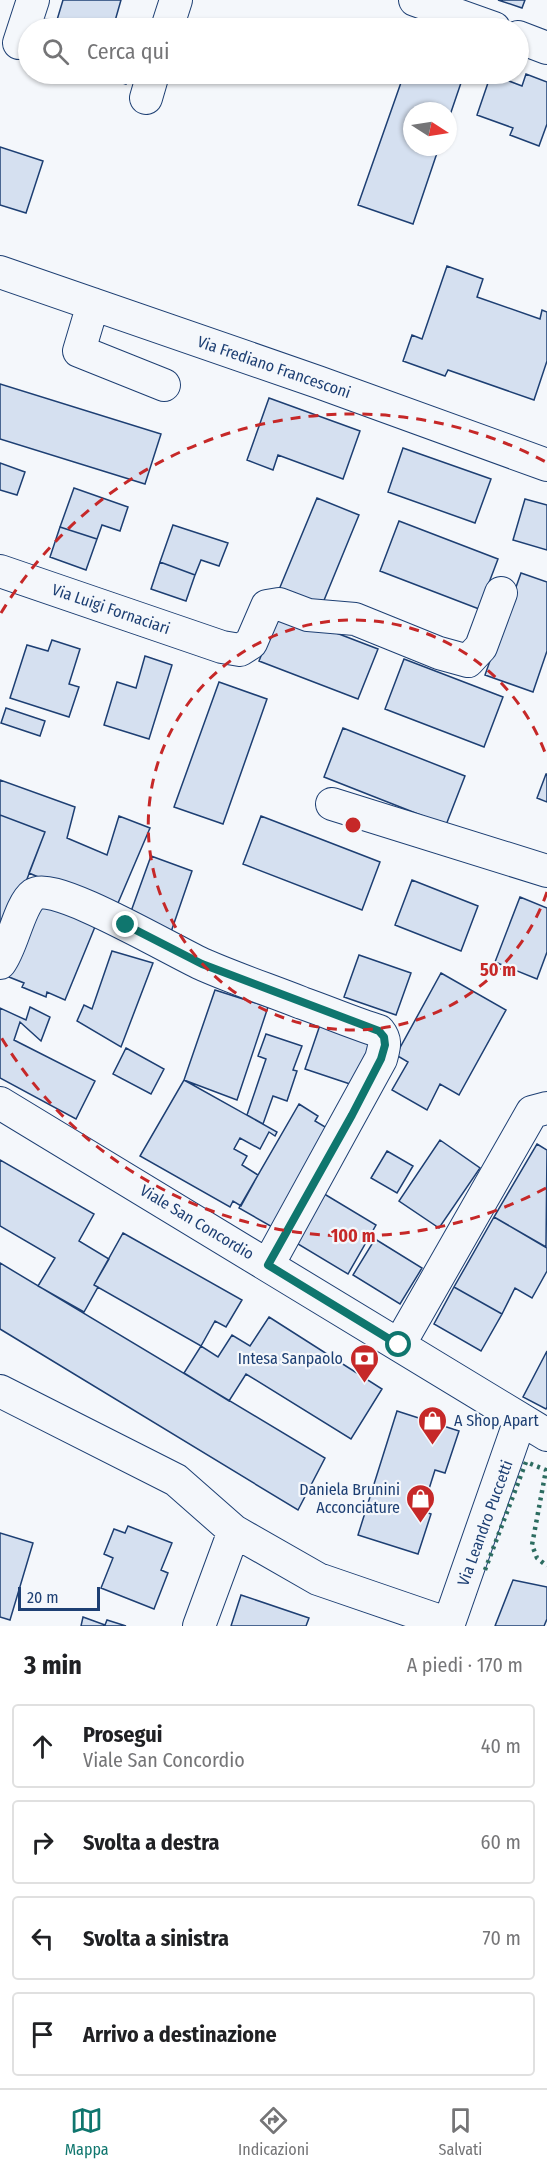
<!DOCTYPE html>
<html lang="it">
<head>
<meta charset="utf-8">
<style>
  body { margin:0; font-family:"Fira Sans Condensed",sans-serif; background:#f2f2f2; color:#202124 }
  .compass { position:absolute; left:403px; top:102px; width:54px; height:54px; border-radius:50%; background:#fff; box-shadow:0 2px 4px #0004; rotate:102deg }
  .scale { position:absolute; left:18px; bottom:15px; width:82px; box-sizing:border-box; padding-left:6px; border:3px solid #1d3f73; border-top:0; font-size:16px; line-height:21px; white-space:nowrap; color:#1d3f73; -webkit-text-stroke:4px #f4f7fb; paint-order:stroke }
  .stop { position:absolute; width:18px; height:18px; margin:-14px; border:4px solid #0f766e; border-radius:50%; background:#fff }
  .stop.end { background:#0f766e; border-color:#fff; box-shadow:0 2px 6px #0008 }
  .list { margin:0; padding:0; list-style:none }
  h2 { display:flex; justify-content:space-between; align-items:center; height:78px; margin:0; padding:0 24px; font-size:26px }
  h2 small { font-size:20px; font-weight:400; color:#757577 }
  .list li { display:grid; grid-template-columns:39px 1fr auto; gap:18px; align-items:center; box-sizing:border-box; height:84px; margin:0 12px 12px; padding:0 12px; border:2px solid #e0e0e0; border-radius:6px }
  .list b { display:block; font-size:22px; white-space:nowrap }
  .list p { margin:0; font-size:20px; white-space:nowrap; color:#757577 }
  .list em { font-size:20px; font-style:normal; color:#757577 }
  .icon { flex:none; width:33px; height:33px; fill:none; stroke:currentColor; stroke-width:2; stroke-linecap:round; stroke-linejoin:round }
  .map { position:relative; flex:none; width:547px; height:1626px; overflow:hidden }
  .search { position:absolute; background:#fff; box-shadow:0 2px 4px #0004; left:18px; right:18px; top:18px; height:66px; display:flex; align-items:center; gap:15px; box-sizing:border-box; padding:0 21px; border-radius:33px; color:#757577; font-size:22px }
  .sheet { height:462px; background:#fff }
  nav { display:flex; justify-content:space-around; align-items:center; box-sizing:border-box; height:84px; border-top:2px solid #e0e0e0; background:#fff; font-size:16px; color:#757577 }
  nav a { display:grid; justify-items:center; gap:3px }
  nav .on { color:#0f766e }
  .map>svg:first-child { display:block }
  .building { fill:#d5e0f0; stroke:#1d3f73; stroke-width:1.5 }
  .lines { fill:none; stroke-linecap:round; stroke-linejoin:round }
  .minor-casing { stroke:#1d3f73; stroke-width:34 }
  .minor { stroke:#f4f7fb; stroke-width:32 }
  .hedge { stroke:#2c6c60; stroke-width:4.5; stroke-dasharray:3 4.5; stroke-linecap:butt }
  .route { stroke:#0f766e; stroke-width:8 }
  .ring { fill:none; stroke:#c62828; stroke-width:3; stroke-dasharray:10 8 }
  .labels { text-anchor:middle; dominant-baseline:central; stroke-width:4.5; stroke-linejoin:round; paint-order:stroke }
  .street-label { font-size:16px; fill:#1d3f73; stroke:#f4f7fb }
  .poi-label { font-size:16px; fill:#1d3f73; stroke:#f4f7fb; text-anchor:end }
  .centre { fill:#c62828; stroke:#f4f7fb; stroke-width:3 }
  .ring-label { font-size:18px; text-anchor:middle; font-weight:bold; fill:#c62828; stroke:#f4f7fb; stroke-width:4.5; stroke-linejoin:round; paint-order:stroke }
</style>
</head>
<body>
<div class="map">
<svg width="547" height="1626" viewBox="0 0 547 1626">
  <rect width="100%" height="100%" fill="#f4f7fb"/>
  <path class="building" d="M63,0H121L113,28H34L37,19L57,20Z
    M498,0H525L522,8Z
    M92,74H130L126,84Z
    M404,74H464L448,121V111H412V147H439L413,224L358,205Z
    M491,74L522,86L526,74L547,82V124L539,146L510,135L513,128L477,115Z
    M0,147L43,161L26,213L0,205Z
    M447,266L483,279L477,297L540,319L542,310L547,312V361L534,400L448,370L445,376L403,361L412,335L422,339Z
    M0,384L161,434L145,484L0,439Z
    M269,398L360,431L343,479L278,455L273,470L247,460Z
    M403,448L491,479L475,523L388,492Z
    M0,463L25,472L17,495L0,490Z
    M74,488L128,507L120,531L102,525L97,539L60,527Z
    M317,498L359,515L320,610L278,592Z
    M525,499L547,505V550L513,540Z
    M399,521L498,559L479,609L380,571Z
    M173,525L228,543L219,566L201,560L195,575L160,562Z
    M60,527L97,539L86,570L50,557Z
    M160,562L195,575L186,601L151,589Z
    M521,573L547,582V651L533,692L485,675Z
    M279,611L378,649L358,699L259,661Z
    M52,640L80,649L69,684L79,687L69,717L10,698L27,645L48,651Z
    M145,656L172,665L149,739L104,725L117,682L136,688Z
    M404,659L503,697L484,747L385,709Z
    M219,682L267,699L223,824L174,807Z
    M6,708L45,721L40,736L1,723Z
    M343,728L465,776L446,825L324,777Z
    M546,774H547V802L537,798Z
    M0,780L75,807L67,838L107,855L119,816L150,828L115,910L29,873L45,832L0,815Z
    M0,815L45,832L1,947H0Z
    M261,816L380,862L362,910L243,864Z
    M151,856L192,871L171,932L129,917Z
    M412,880L478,906L461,951L395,925Z
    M520,897L547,908V952L537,979L495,962Z
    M41,898L97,922L65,1000L47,992L46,997L22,987L24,983L9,977Z
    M112,951L153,963L121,1047L77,1021L84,1005L92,1009Z
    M359,955L411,973L396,1015L344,997Z
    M441,973L506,1010L459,1095L440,1084L427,1110L392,1090L408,1062L396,1055Z
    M215,990L268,1007L237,1100L184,1080Z
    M30,1007L50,1017L41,1041L20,1022L14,1040L95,1081L76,1119L0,1078V1008L26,1020Z
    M320,1025L377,1045L362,1088L305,1069Z
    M266,1034L302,1046L293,1070L297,1071L287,1101L273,1096L263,1124L247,1115L266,1059L258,1056Z
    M126,1048L164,1069L151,1094L113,1074Z
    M184,1080L277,1132L275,1136L269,1132L260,1149L240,1138L234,1149L247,1156L242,1165L258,1175L241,1206L233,1201L230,1207L140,1156Z
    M299,1104L318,1116L315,1121L337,1134L281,1232L239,1208Z
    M440,1140L480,1168L439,1228L399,1201Z
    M537,1144L547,1150L546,1247L494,1217Z
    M387,1151L413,1166L397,1193L371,1178Z
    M0,1160L94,1214L79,1241L109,1259L94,1285L98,1287L84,1312L38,1286L55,1258L0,1226Z
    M316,1189L376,1225L348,1274L288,1238Z
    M494,1217L547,1248V1271L532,1298L515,1288L502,1314L454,1287Z
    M123,1233L242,1300L226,1327L215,1321L201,1346L94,1285Z
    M375,1239L422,1268L400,1304L353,1275Z
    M0,1263L325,1458L298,1510L0,1329Z
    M454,1287L502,1314L481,1351L434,1324Z
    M269,1317L382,1389L351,1439L246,1374L229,1401L184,1373L201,1346L218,1357L232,1335L250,1346Z
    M547,1351V1407L546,1409L523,1397Z
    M397,1411L459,1431L445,1473L435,1470L422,1511L431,1514L418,1554L358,1535Z
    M128,1526L172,1543L161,1570L168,1573L154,1609L101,1588L113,1558L104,1554L114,1529L125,1533Z
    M0,1533L33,1543L10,1620L0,1617Z
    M513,1580L547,1587V1619L544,1626H495Z
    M241,1595L309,1618L306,1626H231Z
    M83,1617L105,1625L107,1620L126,1626H81Z"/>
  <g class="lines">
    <defs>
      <path id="minor" d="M415,0L494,28
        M167,28L176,0
        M518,37L547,48
        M19,43L33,0
        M146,98L153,74
        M0,272L318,382L547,465
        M93,304L79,351L164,385
        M0,571L222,647L240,650L251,643L267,606L279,604L308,615L355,619L439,653L468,661L481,647L501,593
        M332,804L547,871
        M0,963C13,946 19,905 34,894C54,880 178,954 204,965C236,979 269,990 302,1003C328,1012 353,1023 379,1031C387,1041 384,1047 381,1059L268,1265
        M0,1103L547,1435
        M399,1345L532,1112L547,1108
        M0,1391L176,1480L234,1531L318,1579L449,1624
        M199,1626L234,1531
        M448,1626L520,1420"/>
    </defs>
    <use href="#minor" class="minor-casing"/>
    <use href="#minor" class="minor"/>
    <path class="hedge" d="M485,1570L526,1462L546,1470L532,1545L537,1558L547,1566"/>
  </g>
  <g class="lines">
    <path class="route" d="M126,925L202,964L379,1031L384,1037L385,1045L381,1059L352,1115L268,1265L399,1345"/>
  </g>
  <g class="ring">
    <path d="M547 892A205 205 0 1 1 547 758"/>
    <path d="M546 1188A411 411 0 0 1 1 1037M1 613A411 411 0 0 1 546 462"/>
  </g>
  <defs>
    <symbol id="bank-pin" viewBox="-11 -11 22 30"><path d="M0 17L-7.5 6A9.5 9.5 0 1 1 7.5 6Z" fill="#c62828" stroke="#f4f7fb"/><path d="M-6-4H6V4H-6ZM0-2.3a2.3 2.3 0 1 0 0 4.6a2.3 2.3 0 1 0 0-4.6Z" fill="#fff"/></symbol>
    <symbol id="shop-pin" viewBox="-11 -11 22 30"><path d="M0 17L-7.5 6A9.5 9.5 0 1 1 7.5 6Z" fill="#c62828" stroke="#f4f7fb"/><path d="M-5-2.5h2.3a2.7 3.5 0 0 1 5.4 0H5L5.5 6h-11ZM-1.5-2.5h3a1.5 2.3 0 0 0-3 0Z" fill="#fff"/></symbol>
  </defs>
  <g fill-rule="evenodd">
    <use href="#bank-pin" x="348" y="1342" width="33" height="45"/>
    <use href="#shop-pin" x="416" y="1404" width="33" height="45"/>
    <use href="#shop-pin" x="404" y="1482" width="33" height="45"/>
  </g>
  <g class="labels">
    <g class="street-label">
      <text transform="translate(274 367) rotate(19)">Via Frediano Francesconi</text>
      <text transform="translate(111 609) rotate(19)">Via Luigi Fornaciari</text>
      <text transform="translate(197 1222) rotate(31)">Viale San Concordio</text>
      <text transform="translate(485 1523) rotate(-70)">Via Leandro Puccetti</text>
    </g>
    <g class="poi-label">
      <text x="343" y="1358">Intesa Sanpaolo</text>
      <text x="454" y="1420" text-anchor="start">A Shop Apart</text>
      <text x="400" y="1489">Daniela Brunini<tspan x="400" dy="18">Acconciature</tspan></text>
    </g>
  </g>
  <circle cx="353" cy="825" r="9" class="centre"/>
  <g class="ring-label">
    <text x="498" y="976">50 m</text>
    <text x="353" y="1242">100 m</text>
  </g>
</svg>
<svg class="compass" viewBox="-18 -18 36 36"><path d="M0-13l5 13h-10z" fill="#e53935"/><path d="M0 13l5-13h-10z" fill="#757577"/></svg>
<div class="scale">20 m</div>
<div class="stop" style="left:399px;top:1345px"></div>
<div class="stop end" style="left:126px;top:925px"></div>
<div class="search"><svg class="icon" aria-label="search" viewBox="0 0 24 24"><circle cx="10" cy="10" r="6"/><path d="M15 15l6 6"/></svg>Cerca qui</div>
</div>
<section class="sheet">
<h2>3 min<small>A piedi · 170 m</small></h2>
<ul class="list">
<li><svg class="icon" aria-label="ahead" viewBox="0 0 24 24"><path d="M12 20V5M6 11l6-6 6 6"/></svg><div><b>Prosegui</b><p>Viale San Concordio</p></div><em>40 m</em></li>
<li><svg class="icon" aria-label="right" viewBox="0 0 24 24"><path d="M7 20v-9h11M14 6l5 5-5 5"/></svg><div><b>Svolta a destra</b></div><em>60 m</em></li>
<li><svg class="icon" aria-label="left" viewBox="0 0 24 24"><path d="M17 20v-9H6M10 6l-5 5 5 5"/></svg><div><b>Svolta a sinistra</b></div><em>70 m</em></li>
<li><svg class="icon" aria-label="arrive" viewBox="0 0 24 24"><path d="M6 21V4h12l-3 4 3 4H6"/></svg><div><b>Arrivo a destinazione</b></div></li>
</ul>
</section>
<nav>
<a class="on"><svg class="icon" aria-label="map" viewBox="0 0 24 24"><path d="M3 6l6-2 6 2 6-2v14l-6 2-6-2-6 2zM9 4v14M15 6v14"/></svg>Mappa</a>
<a><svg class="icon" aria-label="directions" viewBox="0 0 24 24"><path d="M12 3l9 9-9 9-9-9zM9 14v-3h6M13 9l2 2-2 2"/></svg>Indicazioni</a>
<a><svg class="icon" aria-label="saved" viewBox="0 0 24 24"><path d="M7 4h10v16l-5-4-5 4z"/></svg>Salvati</a>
</nav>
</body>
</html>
